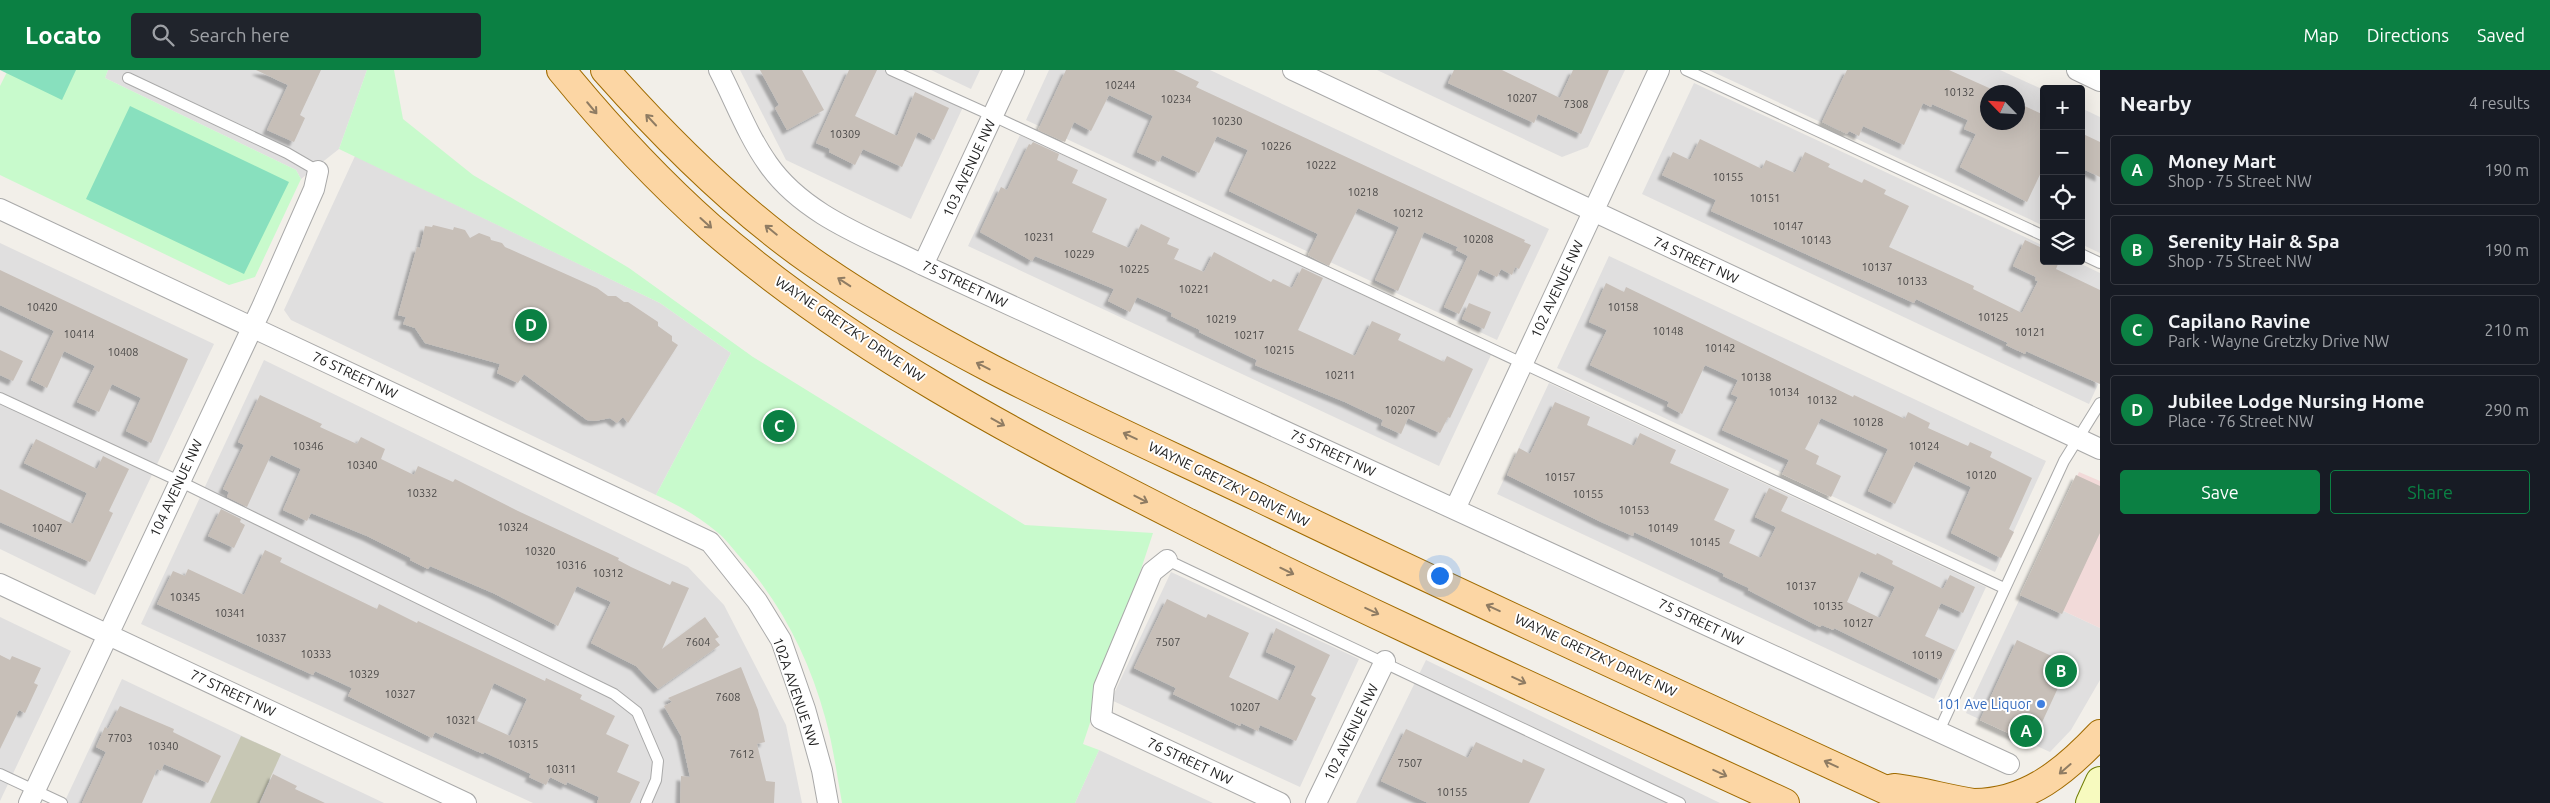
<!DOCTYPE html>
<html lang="en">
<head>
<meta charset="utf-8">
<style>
  body { margin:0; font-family:Ubuntu,sans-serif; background:#20242c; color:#f1f3f6 }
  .controls { position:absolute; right:15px; top:15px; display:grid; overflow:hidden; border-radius:5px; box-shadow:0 5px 20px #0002 }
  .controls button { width:45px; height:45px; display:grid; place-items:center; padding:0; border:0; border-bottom:1px solid #363941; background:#171b24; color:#f1f3f6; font:25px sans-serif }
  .compass { position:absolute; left:1980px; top:15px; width:45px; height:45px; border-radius:50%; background:#171b24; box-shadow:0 5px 20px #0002; rotate:295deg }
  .you { position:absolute; left:1439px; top:505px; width:18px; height:18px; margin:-12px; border:4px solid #fff; border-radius:50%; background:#1a73e8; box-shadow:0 0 0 8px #1a73e833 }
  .badge { display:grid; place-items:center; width:32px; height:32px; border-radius:50%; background:#0b8043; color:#fff; font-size:16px; font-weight:700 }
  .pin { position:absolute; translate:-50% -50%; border:2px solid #fff; box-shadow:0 1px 5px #0006 }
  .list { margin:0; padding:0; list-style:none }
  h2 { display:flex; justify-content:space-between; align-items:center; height:65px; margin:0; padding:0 20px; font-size:21px }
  h2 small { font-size:16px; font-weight:400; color:#9ea1a6 }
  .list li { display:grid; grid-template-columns:32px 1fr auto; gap:15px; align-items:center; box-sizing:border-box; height:70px; margin:0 10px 10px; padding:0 10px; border:1px solid #363941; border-radius:5px }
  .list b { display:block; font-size:19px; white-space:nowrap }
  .list p { margin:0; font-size:16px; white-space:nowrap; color:#9ea1a6 }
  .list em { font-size:16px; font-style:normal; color:#9ea1a6 }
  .actions { display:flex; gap:10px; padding:15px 20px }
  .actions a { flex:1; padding:11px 0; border:1px solid #0b8043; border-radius:5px; text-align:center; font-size:18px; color:#0b8043 }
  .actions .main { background:#0b8043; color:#fff }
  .icon { flex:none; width:28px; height:28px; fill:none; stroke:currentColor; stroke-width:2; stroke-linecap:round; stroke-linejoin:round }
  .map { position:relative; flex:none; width:2100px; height:733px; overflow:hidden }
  header { display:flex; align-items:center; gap:30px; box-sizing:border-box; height:70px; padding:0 25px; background:#0b8043; color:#fff }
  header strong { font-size:24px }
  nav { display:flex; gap:28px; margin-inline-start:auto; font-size:18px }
  .search { width:350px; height:45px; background:#20242c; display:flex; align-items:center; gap:12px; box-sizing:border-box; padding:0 18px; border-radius:5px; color:#9ea1a6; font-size:19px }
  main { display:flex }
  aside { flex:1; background:#171b24 }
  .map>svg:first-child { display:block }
  .residential { fill:#e0dfdf; fill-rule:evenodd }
  .commercial { fill:#f2dad9 }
  .construction { fill:#c7c7b4 }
  .park { fill:#c8facc }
  .pitch { fill:#88e0be }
  .building { fill:#c7bfb8; fill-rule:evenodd; filter:url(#shadow) }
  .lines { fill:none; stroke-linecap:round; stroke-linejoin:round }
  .service-casing { stroke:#a9a9a9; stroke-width:12 }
  .minor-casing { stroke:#a9a9a9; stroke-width:22 }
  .secondary-casing { stroke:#707d05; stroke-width:30 }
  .primary-casing { stroke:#a06b00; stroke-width:30 }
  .service { stroke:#fff; stroke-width:10 }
  .minor { stroke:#fff; stroke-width:20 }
  .secondary { stroke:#f7fabf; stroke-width:28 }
  .primary { stroke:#fcd6a4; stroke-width:28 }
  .oneway { stroke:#8f7c63 }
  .shop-dot { fill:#3f7fe0; stroke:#fff; stroke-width:2 }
  .labels { text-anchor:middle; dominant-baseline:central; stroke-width:4; stroke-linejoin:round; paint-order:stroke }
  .number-label { font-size:11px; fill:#4b4948 }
  .street-label { font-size:14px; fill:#222; stroke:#fff }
  .shop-label { font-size:14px; fill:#366cbe; stroke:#fff; text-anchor:end }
</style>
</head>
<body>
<header>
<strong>Locato</strong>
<div class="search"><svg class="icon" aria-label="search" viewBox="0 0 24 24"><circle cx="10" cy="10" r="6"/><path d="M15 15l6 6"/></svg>Search here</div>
<nav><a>Map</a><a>Directions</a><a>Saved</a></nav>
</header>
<main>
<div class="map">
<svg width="2100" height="733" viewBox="0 0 2100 733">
  <defs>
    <filter id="shadow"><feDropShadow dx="-4.5" dy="4.5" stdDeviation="1" flood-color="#0004"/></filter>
  </defs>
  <rect width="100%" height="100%" fill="#f2efe9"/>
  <path class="residential" d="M108,0H367L339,79L301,109L296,100L105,8Z
    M740,0H884L963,37L911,149L786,90Z
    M931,0H980L971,19Z
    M1049,0H1210L1549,159L1497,270L1026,50Z
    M1377,0H1625L1588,77L1562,87Z
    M1709,0H2000L2044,20V156ZM1988,22H2018V52H1988Z
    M1694,13L2044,176V191H2075L2100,203V310L2089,334L1642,124Z
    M2081,38L2100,47V183L2081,174Z
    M1020,65L1491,285L1439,396L968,176Z
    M355,86L660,233L731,283L656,425L291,250L284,240Z
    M0,173L214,274L95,525L0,479Z
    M1609,186L2046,391L1995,502L1557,298Z
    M264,290L688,497L724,535L786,655L802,733H533L141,554Z
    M1549,313L1986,517L1934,629L1497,424Z
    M1171,502L1359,589L1300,717L1111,630Z
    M2023,522L2100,558V610L2071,660L2050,682L1966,643Z
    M0,547L71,581L0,731Z
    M1426,590L1720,733H1356Z
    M122,609L384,733H64Z
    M1099,680L1213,733H1075Z"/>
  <path class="commercial" d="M2079,402L2100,411V558L2023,522Z"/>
  <path class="construction" d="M241,666L281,684L259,733H210Z"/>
  <path class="park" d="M8,0H108L105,8L296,100L301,109L255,207L229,215L0,105V16Z
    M367,0H394L403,49L473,105L629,198L753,287L1025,455L1153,463L1083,674L1099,680L1075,733H842C837,705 833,675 825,647C809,588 781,533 740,487C733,479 726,469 717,462C698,446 678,435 656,425L731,283L660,233L339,79Z"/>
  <path class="pitch" d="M0,0H76L62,30Z
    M130,36L289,112L244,204L86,129Z"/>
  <path class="building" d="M256,0H321L300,45L305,48L294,72L267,60L288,15Z
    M760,0H802L824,40L787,60L775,38L779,35Z
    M849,0H877L855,46L897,66L915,22L949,38L934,70L918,62L902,97L863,79L855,95L829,82L830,79L816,73Z
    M1066,0H1174L1199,12L1196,17L1525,170L1524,172L1531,175L1519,199L1515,197L1512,205L1501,199L1497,207L1480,199L1459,244L1444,237L1468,186L1456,180L1458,177L1424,162L1398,221L1375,210L1399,157L1358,138L1329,196L1308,185L1318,164L1229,121L1248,80L1217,66L1199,103L1162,85L1159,92L1137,82L1153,46L1109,25L1091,61L1074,52L1065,72L1038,60Z
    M1454,0H1502L1560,28L1573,0H1609L1581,64L1538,44L1534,53L1448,13Z
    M1847,0H1949L1998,22H1988V52H2018V33L2044,45V96L2027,132L1960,97L1976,64L1964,59L1968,50L1932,34L1931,37L1923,33L1904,75L1863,56L1859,66L1849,61L1847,64L1822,52Z
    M2081,63L2100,72V107L2081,98Z
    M1700,69L1762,99L1766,90L1795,103L1805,82L1830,94L1828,97L1862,113L1864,109L1886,120L1884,124L1909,136L1889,177L1974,216L1973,219L2022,243L2038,211L2035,210L2036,207L2013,196L2025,170L2044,179V191L2058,194L2056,199L2100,220V314L2026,281L2025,284L2006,275L2008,273L1916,229L1914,233L1711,141L1716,130L1662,105L1673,82L1690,90Z
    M1033,72L1059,84L1057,90L1078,100L1072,113L1107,129L1092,162L1129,178L1141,154L1170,168L1167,174L1179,179L1174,189L1204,202L1214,182L1271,212L1273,209L1292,218L1302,198L1323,208L1298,260L1355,286L1372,251L1401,264L1398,270L1444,292L1447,286L1473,299L1450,348L1448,347L1440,363L1408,348L1401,364L1381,355L1383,350L1345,332L1255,295L1257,290L1199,262L1200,260L1171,246L1172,243L1137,227L1130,242L1108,231L1114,219L1035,186L1032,191L980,162L1001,117L1007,120L1029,74L1031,75Z
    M433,155L453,160L454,157L465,160L470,168L479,163L490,167L491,170L502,173L505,177L597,218L608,226H616L624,232H628L658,252V256L672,266V271L678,275L628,353L623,347L617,353L610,348L595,351L587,350L524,304L518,313L497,303L500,294L425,273L415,258L403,254L406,247L398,245L417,177L420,178L425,156L432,157Z
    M0,200L188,289L151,373L126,361L141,328L112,314L99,342L77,332L95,296L64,281L47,318L31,310L54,261L0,235Z
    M1606,213L1624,222L1626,217L1853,327L1854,325L1905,349L1908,342L1930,353L1928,358L1968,376L1970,372L1992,382L1990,387L2032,408L2009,459L2014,462L2001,488L1951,463L1971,417L1916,391L1895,434L1868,421L1888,379L1821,348L1805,379L1819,386L1816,394L1841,406L1831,427L1782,404L1789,390L1722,360L1738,327L1731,324L1738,310L1705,295L1682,344L1667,336L1669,332L1590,295L1607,260L1589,252Z
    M1469,233L1491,242L1484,259L1462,249Z
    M0,280L23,291L13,311L0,305Z
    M260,325L322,354L320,357L357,374L361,367L385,379L381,389L414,405L418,396L453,412L455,409L518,441L619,488L618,490L631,497L670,515L672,511L689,518L662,579L705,547L719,567L715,569L720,575L658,619L636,596L591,573L611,532L577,516L558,556L493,523L430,496L428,499L410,490L411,488L367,466L311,443L307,451L283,440L301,399L271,385L247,437L227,427L229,422L223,419L244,375L238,372Z
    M1555,332L1590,347L1587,355L1634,376L1640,363L1676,380L1670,393L1729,419L1714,450L1735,460L1729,473L1761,488L1776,457L1755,447L1769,418L1788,427L1781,441L1876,485L1877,483L1893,491L1892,494L1943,519L1950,505L1975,517L1963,543L1941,533L1925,566L1955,580L1941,610L1834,558L1833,560L1822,555L1820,557L1748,520L1749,518L1723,506L1724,504L1634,462L1633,466L1599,451L1507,405L1519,378L1530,384ZM1861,501L1895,517L1880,548L1847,532Z
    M36,369L97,399L103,386L129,399L109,441L113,443L90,492L0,452V419L73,454L87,423L24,393Z
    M2076,405L2100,416V463L2062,544L2020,525Z
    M221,439L241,449L240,452L245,455L234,478L208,466Z
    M265,480L282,488L280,492L377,539L379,534L417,553L418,551L545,611L546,608L582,625L580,629L615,646L606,664L629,675L617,702L640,712L630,733H597L599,727L567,712L566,715L550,707L546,715L529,707L531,704L484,682L483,684L435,662L432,668L348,626L352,618L315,601L313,605L157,534L173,501L185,506L188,499L244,525ZM494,613L527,629L510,666L477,651Z
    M1167,529L1206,548L1208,544L1249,563L1229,607L1280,631L1296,596L1266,582L1276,558L1330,585L1311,625L1316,628L1296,671L1260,655L1258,661L1241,653L1240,656L1173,624L1176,618L1134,598Z
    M2017,570L2069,594L2032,674L1980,650Z
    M0,585L10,590L12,586L41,598L34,613L38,615L25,643L19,640L0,679Z
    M741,597L758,640L765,672L757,674L766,711L775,712L774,733H680L681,706L690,707L681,666L664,636L672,632L668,628Z
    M120,636L174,659L173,662L221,686L208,713L164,694L161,701L157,699L142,733H82L106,682L96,677L105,657L108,659Z
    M1406,659L1468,688L1476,672L1522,693L1523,689L1545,699L1529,733H1428L1381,711Z
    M273,704L297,716L295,719L325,733H260Z"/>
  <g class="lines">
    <defs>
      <path id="service" d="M891,0L993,46L2004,518
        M1686,0L2044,166
        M128,8L287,83L318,101
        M2081,184L2100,193
        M0,328L179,411L614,624L637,642L658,691L656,710L646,733
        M1167,490L1680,733
        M1939,661L2064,391L2100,333
        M0,704L62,733"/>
      <path id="minor" d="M719,0C735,31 748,66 768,94C804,146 870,168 923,195L2009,694
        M1293,0L2100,379
        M2077,0L2100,11
        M0,139L710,472L757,531L781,570L805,639L822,700L828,733
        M923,195L1014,0
        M1455,439L1659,0
        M1167,490L1152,502L1104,617L1101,649L1280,733
        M0,514L466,733
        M29,733L262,237L314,119L318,101
        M1316,733L1385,591"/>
      <path id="secondary" d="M2090,733L2100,711"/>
      <path id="primary" d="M561,0C607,56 656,109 710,157C850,279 1018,366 1183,450C1380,550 1584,640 1785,733
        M605,0C667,70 734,137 811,191C950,288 1107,355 1260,428C1477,533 1696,632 1914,733
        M1894,718C1921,721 1947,729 1974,733C2028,733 2066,700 2100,664"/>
    </defs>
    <use href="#service" class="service-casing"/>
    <use href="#minor" class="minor-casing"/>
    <use href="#secondary" class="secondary-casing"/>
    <use href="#primary" class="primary-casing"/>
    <use href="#service" class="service"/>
    <use href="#minor" class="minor"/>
    <use href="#secondary" class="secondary"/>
    <use href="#primary" class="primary"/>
  </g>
  <defs><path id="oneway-shaft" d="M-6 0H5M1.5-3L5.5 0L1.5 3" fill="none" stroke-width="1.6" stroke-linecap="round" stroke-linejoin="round" transform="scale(1.25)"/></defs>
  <g class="oneway">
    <use href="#oneway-shaft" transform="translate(592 38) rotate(50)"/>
    <use href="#oneway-shaft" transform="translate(651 50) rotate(-133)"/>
    <use href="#oneway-shaft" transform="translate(706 153) rotate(42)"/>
    <use href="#oneway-shaft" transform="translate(771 160) rotate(-141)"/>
    <use href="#oneway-shaft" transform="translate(844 212) rotate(-147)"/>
    <use href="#oneway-shaft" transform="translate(983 296) rotate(-153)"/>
    <use href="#oneway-shaft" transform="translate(998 352) rotate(29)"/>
    <use href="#oneway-shaft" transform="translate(1130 366) rotate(-155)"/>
    <use href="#oneway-shaft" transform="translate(1141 429) rotate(27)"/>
    <use href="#oneway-shaft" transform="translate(1287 501) rotate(26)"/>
    <use href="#oneway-shaft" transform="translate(1493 538) rotate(-155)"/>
    <use href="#oneway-shaft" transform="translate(1372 541) rotate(25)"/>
    <use href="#oneway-shaft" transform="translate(1519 610) rotate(25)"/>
    <use href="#oneway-shaft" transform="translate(1831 694) rotate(-155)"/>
    <use href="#oneway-shaft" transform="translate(2065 699) rotate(139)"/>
    <use href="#oneway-shaft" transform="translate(1720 703) rotate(25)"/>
  </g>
  <circle class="shop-dot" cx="2041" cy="634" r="5"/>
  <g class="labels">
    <g class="number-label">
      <text x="1120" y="15">10244</text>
      <text x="1959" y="22">10132</text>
      <text x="1522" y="28">10207</text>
      <text x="1176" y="29">10234</text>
      <text x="1576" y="34">7308</text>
      <text x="1227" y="51">10230</text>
      <text x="845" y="64">10309</text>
      <text x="1276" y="76">10226</text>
      <text x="1321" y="95">10222</text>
      <text x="1728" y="107">10155</text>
      <text x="1363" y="122">10218</text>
      <text x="1765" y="128">10151</text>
      <text x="1408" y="143">10212</text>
      <text x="1788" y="156">10147</text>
      <text x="1039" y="167">10231</text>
      <text x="1478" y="169">10208</text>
      <text x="1816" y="170">10143</text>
      <text x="1079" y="184">10229</text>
      <text x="1877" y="197">10137</text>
      <text x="1134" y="199">10225</text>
      <text x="1912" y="211">10133</text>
      <text x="1194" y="219">10221</text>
      <text x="42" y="237">10420</text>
      <text x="1623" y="237">10158</text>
      <text x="1993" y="247">10125</text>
      <text x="1221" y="249">10219</text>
      <text x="1668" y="261">10148</text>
      <text x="2030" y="262">10121</text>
      <text x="79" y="264">10414</text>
      <text x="1249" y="265">10217</text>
      <text x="1720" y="278">10142</text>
      <text x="1279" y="280">10215</text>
      <text x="123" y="282">10408</text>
      <text x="1340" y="305">10211</text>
      <text x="1756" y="307">10138</text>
      <text x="1784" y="322">10134</text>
      <text x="1822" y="330">10132</text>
      <text x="1400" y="340">10207</text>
      <text x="1868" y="352">10128</text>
      <text x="308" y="376">10346</text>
      <text x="1924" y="376">10124</text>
      <text x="362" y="395">10340</text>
      <text x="1981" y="405">10120</text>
      <text x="1560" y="407">10157</text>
      <text x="422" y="423">10332</text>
      <text x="1588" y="424">10155</text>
      <text x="1634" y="440">10153</text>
      <text x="513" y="457">10324</text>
      <text x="47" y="458">10407</text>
      <text x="1663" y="458">10149</text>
      <text x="1705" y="472">10145</text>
      <text x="540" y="481">10320</text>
      <text x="571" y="495">10316</text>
      <text x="608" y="503">10312</text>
      <text x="1801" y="516">10137</text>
      <text x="185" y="527">10345</text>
      <text x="1828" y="536">10135</text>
      <text x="230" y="543">10341</text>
      <text x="1858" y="553">10127</text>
      <text x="271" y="568">10337</text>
      <text x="698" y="572">7604</text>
      <text x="1168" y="572">7507</text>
      <text x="316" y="584">10333</text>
      <text x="1927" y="585">10119</text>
      <text x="364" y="604">10329</text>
      <text x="400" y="624">10327</text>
      <text x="728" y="627">7608</text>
      <text x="1245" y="637">10207</text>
      <text x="461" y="650">10321</text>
      <text x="120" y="668">7703</text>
      <text x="523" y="674">10315</text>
      <text x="163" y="676">10340</text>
      <text x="742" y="684">7612</text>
      <text x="1410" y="693">7507</text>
      <text x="561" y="699">10311</text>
      <text x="1452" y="722">10155</text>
    </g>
    <g class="street-label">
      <text transform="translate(969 98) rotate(-65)">103 AVENUE NW</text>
      <text transform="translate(1696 190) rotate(25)">74 STREET NW</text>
      <text transform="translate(965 214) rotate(25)">75 STREET NW</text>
      <text transform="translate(1557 219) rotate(-65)">102 AVENUE NW</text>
      <text transform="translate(850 259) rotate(34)">WAYNE GRETZKY DRIVE NW</text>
      <text transform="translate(355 305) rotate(25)">76 STREET NW</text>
      <text transform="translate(1333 383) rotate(25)">75 STREET NW</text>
      <text transform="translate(1229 414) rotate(26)">WAYNE GRETZKY DRIVE NW</text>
      <text transform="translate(176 418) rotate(-65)">104 AVENUE NW</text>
      <text transform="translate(1701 552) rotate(25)">75 STREET NW</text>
      <text transform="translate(1596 585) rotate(25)">WAYNE GRETZKY DRIVE NW</text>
      <text transform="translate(796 622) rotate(71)">102A AVENUE NW</text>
      <text transform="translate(233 623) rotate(25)">77 STREET NW</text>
      <text transform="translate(1351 662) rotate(-64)">102 AVENUE NW</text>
      <text transform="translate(1190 691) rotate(25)">76 STREET NW</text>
    </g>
    <g class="shop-label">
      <text x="2031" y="634">101 Ave Liquor</text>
    </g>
  </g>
</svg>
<div class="controls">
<button>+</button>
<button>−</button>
<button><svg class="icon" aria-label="locate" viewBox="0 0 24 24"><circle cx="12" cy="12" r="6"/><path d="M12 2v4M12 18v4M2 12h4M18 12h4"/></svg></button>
<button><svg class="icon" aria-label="layers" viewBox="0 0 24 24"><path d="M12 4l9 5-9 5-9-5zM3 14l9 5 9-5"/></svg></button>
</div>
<svg class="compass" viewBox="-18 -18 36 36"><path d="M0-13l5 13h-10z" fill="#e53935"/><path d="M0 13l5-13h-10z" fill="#9ea1a6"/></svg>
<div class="you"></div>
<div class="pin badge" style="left:2026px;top:661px">A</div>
<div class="pin badge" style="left:2061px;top:601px">B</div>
<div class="pin badge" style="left:779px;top:356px">C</div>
<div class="pin badge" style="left:531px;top:255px">D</div>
</div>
<aside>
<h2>Nearby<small>4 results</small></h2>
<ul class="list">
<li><span class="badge">A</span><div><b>Money Mart</b><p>Shop · 75 Street NW</p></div><em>190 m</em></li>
<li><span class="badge">B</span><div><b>Serenity Hair &amp; Spa</b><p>Shop · 75 Street NW</p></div><em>190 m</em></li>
<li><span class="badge">C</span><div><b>Capilano Ravine</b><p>Park · Wayne Gretzky Drive NW</p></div><em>210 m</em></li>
<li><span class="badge">D</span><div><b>Jubilee Lodge Nursing Home</b><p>Place · 76 Street NW</p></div><em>290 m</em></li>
</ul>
<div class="actions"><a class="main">Save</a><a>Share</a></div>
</aside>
</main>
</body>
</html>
